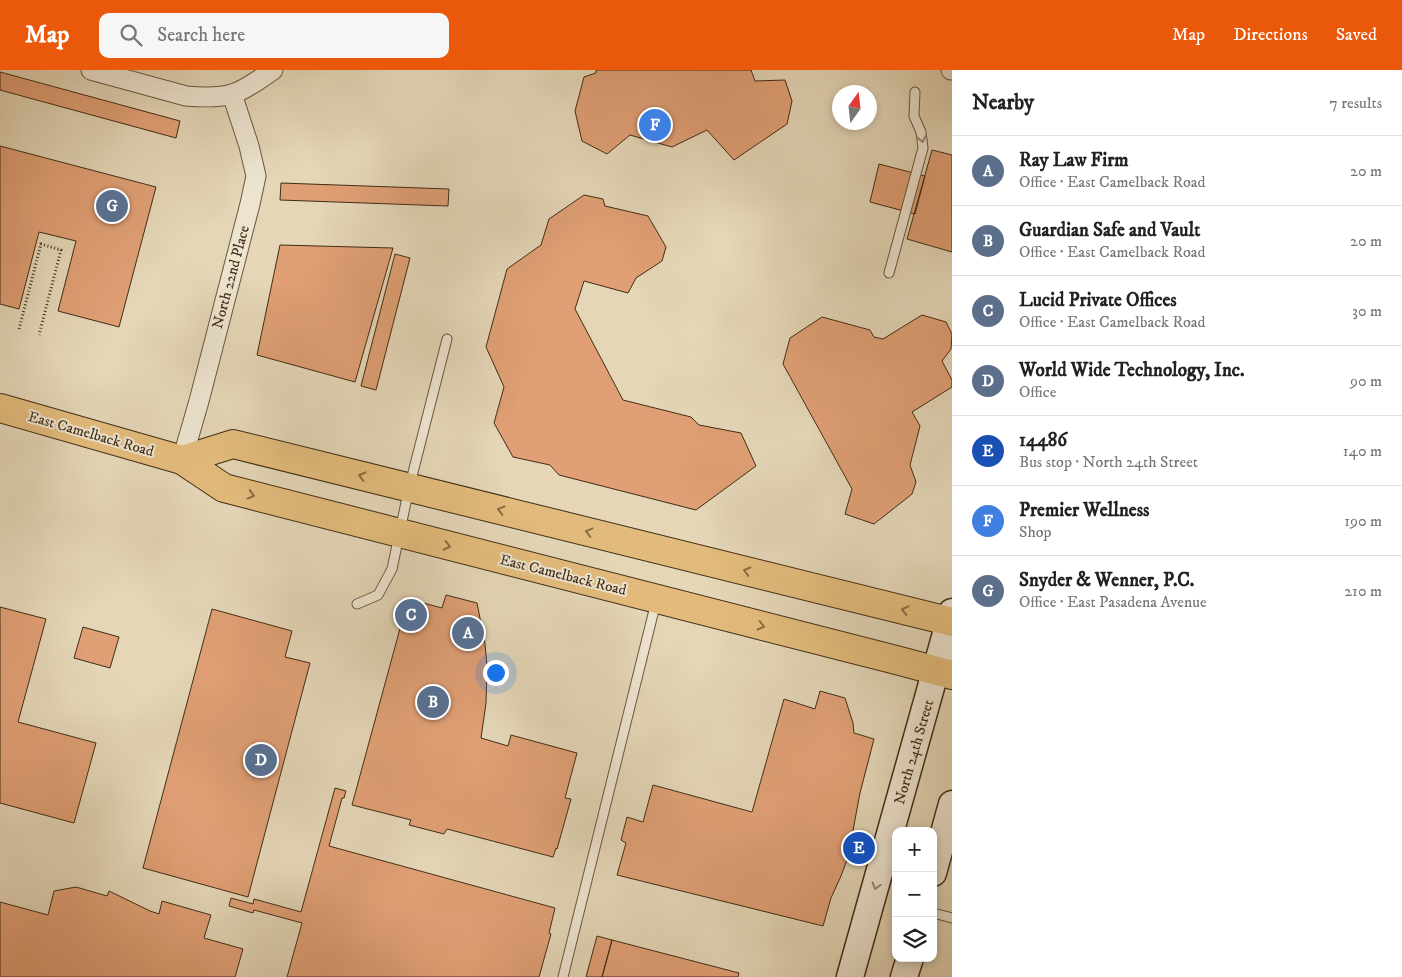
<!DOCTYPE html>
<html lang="en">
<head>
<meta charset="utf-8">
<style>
  body { margin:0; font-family:"IM FELL DW Pica",serif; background:#f6f6f6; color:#222 }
  .controls { position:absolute; right:15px; bottom:15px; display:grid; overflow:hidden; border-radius:10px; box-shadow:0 2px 8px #0003 }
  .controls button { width:45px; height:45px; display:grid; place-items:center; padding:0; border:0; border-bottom:1px solid #e0e0e0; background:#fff; color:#222; font:25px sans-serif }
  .compass { position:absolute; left:832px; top:15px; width:45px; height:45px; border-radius:50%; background:#fff; box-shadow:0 2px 8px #0003; rotate:15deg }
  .you { position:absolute; left:495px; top:602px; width:18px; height:18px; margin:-12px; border:4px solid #fff; border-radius:50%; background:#1a73e8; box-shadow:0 0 0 8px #1a73e833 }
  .badge { display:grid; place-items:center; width:32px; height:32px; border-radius:50%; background:#ea580c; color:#fff; font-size:16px; font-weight:700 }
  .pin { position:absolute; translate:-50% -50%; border:2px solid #fff; box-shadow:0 1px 5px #0006 }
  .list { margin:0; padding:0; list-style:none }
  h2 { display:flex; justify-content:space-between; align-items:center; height:65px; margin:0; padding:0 20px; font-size:21px }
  h2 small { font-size:16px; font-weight:400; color:#767676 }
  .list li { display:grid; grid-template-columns:32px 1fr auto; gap:15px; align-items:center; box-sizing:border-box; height:70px; padding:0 20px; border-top:1px solid #e0e0e0 }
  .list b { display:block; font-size:19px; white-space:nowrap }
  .list p { margin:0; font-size:16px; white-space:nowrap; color:#767676 }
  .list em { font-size:16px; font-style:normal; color:#767676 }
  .icon { flex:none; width:28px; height:28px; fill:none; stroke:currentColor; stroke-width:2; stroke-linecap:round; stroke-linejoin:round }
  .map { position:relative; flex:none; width:952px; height:907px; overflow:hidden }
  header { display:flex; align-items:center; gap:30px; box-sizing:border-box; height:70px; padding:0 25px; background:#ea580c; color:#fff }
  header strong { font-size:24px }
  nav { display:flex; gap:28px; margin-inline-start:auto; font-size:18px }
  .search { width:350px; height:45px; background:#f6f6f6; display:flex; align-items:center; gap:12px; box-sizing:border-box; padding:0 18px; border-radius:10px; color:#767676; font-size:19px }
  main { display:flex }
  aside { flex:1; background:#fff }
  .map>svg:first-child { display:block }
  .building { fill:#e09f75; stroke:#402d14 }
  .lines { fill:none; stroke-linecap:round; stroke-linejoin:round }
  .service-casing { stroke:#69573d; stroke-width:11 }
  .minor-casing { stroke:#69573d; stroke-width:21 }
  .secondary-casing { stroke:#402d14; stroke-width:29 }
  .primary-casing { stroke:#402d14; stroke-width:30 }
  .path { stroke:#402d14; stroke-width:3; stroke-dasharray:1 2.5; stroke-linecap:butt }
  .service { stroke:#ede4d0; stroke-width:9 }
  .minor { stroke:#ede4d0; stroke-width:19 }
  .secondary { stroke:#ede4d0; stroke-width:26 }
  .primary { stroke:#e2bb7c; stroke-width:28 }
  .oneway { stroke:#968872 }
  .oneway2 { stroke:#896d43 }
  .labels { text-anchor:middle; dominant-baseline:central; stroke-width:4; stroke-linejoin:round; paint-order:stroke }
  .street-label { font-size:15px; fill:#402d14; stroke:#ede4d0 }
</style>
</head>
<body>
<header>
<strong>Map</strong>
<div class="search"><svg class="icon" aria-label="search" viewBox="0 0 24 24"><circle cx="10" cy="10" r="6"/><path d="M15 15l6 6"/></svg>Search here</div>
<nav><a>Map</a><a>Directions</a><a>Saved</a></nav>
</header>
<main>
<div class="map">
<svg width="952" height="907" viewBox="0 0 952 907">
  <rect width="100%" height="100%" fill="#e4d6b7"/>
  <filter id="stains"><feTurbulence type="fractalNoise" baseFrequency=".004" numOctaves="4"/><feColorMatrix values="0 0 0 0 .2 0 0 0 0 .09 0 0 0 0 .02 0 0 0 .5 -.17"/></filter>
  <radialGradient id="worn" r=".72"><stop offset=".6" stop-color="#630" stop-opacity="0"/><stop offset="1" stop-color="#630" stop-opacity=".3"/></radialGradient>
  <path class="building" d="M596,0H751L755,11L785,10L792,31L787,54L734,90L707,60L672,77L630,65L607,84L582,71L575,41L584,7L596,3Z
    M0,2L180,51L176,68L0,20Z
    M0,76L156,117L119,257L58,241L76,171L39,162L19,239L0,234Z
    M932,80L952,85V182L907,169Z
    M879,94L925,106L915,144L870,132Z
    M281,113L449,119L448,136L280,130Z
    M584,125L603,129L605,136L648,146L666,177L662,191L636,208L628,223L584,211L575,239L623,330L691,347L699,355L741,363L756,396L696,440L559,405L550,395L513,387L494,353L504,317L486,277L507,199L541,175L549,149Z
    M280,175L393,178L355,312L257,285Z
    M395,184L410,188L376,320L361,316Z
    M922,245L946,252L952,264L951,279L942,291L952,310V317L912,342L920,356L910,395L916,412L912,424L874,454L845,444L852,419L783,294L790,268L822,247L870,260L874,267L883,269Z
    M446,525L477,533L485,574L487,596L486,633L481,668L508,676L511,665L577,683L565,728L571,729L557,779L556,778L553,787L447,759L444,764L409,755L411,750L352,735L408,529L442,538Z
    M0,537L46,549L18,652L96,673L74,753L0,733Z
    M212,539L292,561L285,587L310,593L248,827L143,798Z
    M83,557L119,567L110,598L74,588Z
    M820,621L845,628L853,653L854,663L874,669L860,723L848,787L841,806L831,828L823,856L617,805L626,773L621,770L627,747L643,752L653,715L752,742L784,629L815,639Z
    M335,718L346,721L344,728H342L329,776L555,838L549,863L551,864L539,907H287L302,853L254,840L253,843L229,836L231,828L253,834L254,829L301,842Z
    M76,817L107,826L109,821L150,841L159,844L162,831L211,845L204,868L243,879L235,907H0V832L48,845L54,821Z
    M597,866L612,870L602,907H586Z
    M612,870L739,903L738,907H602Z"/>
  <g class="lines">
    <defs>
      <path id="service" d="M889,203L923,78L921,62L914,46L915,22
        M357,534L378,525L392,499L409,418L447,269
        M933,843L952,848
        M563,907L656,532"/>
      <path id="minor" d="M91,0L186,26C199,27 220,28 232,24C246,20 261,8 273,0
        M951,0H952
        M182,390L199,331L250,134L256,106L249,76L232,24"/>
      <path id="secondary" d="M933,803L952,734
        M850,907L952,542
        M904,907L910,888"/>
      <path id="primary" d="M0,338L182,390L224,418L900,591L952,605
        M182,390L233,374L952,552"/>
    </defs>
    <use href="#service" class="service-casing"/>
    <use href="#minor" class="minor-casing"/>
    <use href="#secondary" class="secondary-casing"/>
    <use href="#primary" class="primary-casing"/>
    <path class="path" d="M19,259L41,174L61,180L39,265"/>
    <use href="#service" class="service"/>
    <use href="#minor" class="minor"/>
    <use href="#secondary" class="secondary"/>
    <use href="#primary" class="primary"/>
  </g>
  <defs><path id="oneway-chevron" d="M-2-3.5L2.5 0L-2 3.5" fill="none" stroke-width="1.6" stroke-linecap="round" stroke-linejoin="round" transform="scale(1.25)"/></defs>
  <g class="oneway">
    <use href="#oneway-chevron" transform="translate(922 69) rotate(78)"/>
    <use href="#oneway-chevron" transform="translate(876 816) rotate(106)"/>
  </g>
  <g class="oneway2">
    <use href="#oneway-chevron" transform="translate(362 406) rotate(-166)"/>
    <use href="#oneway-chevron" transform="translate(251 425) rotate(15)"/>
    <use href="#oneway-chevron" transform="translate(501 440) rotate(-166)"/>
    <use href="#oneway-chevron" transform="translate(589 462) rotate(-166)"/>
    <use href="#oneway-chevron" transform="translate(447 476) rotate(14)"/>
    <use href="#oneway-chevron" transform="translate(747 501) rotate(-166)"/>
    <use href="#oneway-chevron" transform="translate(905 540) rotate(-166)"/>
    <use href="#oneway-chevron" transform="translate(761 556) rotate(14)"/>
  </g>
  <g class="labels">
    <g class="street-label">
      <text transform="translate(231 207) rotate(-75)">North 22nd Place</text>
      <text transform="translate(91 364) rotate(16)">East Camelback Road</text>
      <text transform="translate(563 505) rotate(14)">East Camelback Road</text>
      <text transform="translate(914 682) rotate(-74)">North 24th Street</text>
    </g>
  </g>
  <rect width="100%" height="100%" filter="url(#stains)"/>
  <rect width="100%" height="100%" fill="url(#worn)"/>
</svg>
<div class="controls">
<button>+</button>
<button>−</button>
<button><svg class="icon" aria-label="layers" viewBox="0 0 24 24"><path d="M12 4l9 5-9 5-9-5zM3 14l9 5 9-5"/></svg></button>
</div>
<svg class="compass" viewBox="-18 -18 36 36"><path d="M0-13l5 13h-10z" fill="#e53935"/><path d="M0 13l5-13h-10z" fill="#767676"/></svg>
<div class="you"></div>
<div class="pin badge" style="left:468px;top:563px;background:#5c6f8a">A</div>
<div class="pin badge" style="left:433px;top:632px;background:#5c6f8a">B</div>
<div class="pin badge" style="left:411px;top:545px;background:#5c6f8a">C</div>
<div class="pin badge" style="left:261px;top:690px;background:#5c6f8a">D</div>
<div class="pin badge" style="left:859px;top:778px;background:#1a4fb4">E</div>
<div class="pin badge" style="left:655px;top:55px;background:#3f7fe0">F</div>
<div class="pin badge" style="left:112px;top:136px;background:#5c6f8a">G</div>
</div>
<aside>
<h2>Nearby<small>7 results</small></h2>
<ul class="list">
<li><span class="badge" style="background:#5c6f8a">A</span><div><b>Ray Law Firm</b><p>Office · East Camelback Road</p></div><em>20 m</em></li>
<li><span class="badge" style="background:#5c6f8a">B</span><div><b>Guardian Safe and Vault</b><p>Office · East Camelback Road</p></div><em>20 m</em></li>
<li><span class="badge" style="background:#5c6f8a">C</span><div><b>Lucid Private Offices</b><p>Office · East Camelback Road</p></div><em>30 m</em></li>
<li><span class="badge" style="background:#5c6f8a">D</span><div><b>World Wide Technology, Inc.</b><p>Office</p></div><em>90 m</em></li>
<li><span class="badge" style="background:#1a4fb4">E</span><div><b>14486</b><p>Bus stop · North 24th Street</p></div><em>140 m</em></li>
<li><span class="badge" style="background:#3f7fe0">F</span><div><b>Premier Wellness</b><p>Shop</p></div><em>190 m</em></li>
<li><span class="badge" style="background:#5c6f8a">G</span><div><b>Snyder &amp; Wenner, P.C.</b><p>Office · East Pasadena Avenue</p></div><em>210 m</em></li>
</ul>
</aside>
</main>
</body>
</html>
